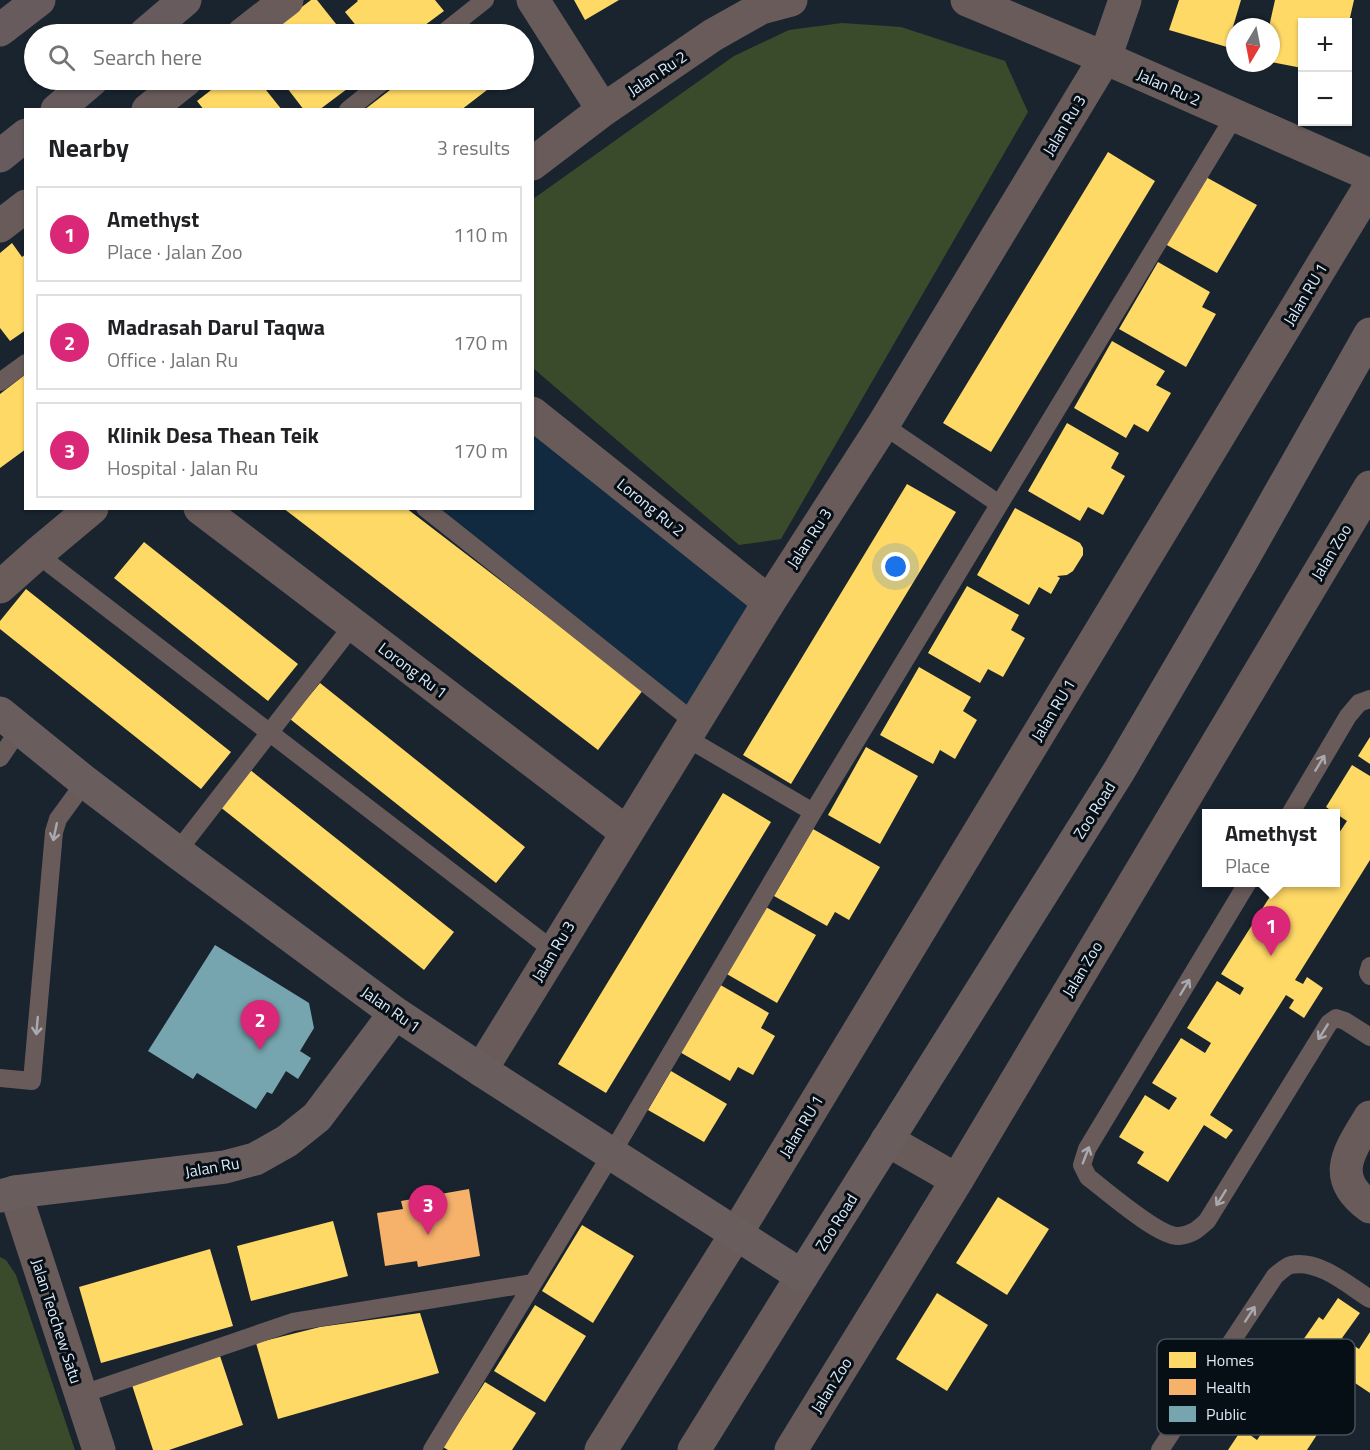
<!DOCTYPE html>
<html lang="en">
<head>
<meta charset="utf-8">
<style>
  body { margin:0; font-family:"Titillium Web",sans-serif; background:#f6f6f6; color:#202124 }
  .controls { position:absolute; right:18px; top:18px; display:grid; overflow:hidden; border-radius:0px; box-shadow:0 2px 4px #0004 }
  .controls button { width:54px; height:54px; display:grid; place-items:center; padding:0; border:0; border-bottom:2px solid #e0e0e0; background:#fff; color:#202124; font:30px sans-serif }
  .compass { position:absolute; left:1226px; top:18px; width:54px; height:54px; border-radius:50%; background:#fff; box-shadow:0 2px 4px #0004; rotate:190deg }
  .you { position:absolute; left:896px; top:567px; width:21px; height:21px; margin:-15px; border:4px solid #fff; border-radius:50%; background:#1a73e8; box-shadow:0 0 0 9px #1a73e833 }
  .badge { display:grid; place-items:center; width:39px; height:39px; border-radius:50%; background:#db2777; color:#fff; font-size:20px; font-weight:700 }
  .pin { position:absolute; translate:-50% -50px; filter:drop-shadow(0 2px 3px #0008) }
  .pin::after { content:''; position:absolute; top:32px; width:21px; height:18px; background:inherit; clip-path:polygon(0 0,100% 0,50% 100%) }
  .popup { position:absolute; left:1202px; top:809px; width:138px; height:78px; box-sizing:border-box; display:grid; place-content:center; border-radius:0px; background:#fff; filter:drop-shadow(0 2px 4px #0005); font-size:20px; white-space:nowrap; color:#757577 }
  .popup b { font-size:22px; color:#202124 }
  .popup::after { content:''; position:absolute; left:50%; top:100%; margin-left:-12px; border:12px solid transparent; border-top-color:#fff }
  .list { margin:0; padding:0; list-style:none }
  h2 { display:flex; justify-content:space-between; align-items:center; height:78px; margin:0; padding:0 24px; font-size:26px }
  h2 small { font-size:20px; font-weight:400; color:#757577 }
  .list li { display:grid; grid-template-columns:39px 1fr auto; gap:18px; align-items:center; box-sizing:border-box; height:96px; margin:0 12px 12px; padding:0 12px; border:2px solid #e0e0e0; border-radius:0px }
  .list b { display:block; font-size:22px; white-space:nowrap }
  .list p { margin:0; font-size:20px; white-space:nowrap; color:#757577 }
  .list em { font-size:20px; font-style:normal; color:#757577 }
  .icon { flex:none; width:33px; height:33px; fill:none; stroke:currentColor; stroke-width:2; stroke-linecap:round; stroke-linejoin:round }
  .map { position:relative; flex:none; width:1370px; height:1450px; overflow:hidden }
  .search { position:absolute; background:#fff; box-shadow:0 2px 4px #0004; left:24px; top:24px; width:510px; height:66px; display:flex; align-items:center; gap:15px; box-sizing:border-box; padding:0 21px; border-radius:33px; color:#757577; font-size:22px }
  .panel { position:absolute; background:#fff; box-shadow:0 2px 4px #0004; left:24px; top:108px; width:510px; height:402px; border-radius:0px }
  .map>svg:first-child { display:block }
  .built { fill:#112a3f }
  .green { fill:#3a4b2c }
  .homes { fill:#ffd966 }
  .health { fill:#f6b26b }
  .public { fill:#76a5af }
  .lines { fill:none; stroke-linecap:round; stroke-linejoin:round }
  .lane { stroke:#685b5a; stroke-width:18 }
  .street { stroke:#685b5a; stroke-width:33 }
  .secondary { stroke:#6a5d5d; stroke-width:33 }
  .primary { stroke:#675b5d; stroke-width:33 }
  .oneway { stroke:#a9aab0 }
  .labels { text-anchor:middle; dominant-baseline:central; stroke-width:6; stroke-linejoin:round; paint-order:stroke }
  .street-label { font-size:16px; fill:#deebf7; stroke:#060e16 }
  .key { fill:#060e16; stroke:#47505a; stroke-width:1.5 }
  .key-label { font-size:16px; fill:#deebf7 }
</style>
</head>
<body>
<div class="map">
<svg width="1370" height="1450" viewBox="0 0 1370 1450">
  <rect width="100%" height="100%" fill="#19242f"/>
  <path class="built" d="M533,413L769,602L694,722L426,509L532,508Z"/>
  <path class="green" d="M842,23L901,27L1005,61L1028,112L781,539L739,545L533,368V199L734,56L789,30Z
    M0,1257L6,1260L16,1275L75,1450H0Z"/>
  <path class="homes" d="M311,0H317L344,34H266Z
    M357,0H435L444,11L413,34H363L345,12L358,1Z
    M574,0H619L585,20Z
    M1179,0H1241L1227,47L1169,30Z
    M1275,0H1354L1349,22L1333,18L1332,22H1302V68L1271,62V27H1269Z
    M213,80H258L282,110H204L197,101L215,87L210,82Z
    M281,80H359L319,110H304Z
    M403,80H500L461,110H364Z
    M1108,152L1155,181L991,452L943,423Z
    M1204,176L1257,205L1217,273L1165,244Z
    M12,243L22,257L26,254V330L10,341L0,328V253Z
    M1158,262L1210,292L1202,307L1216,314L1186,367L1119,329Z
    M1112,341L1165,371L1156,385L1171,393L1148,432L1134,424L1126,438L1074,408Z
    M26,374V449L0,468V394Z
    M1067,423L1119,453L1111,468L1125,476L1103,515L1088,507L1080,521L1028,491Z
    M907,484L956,512L791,784L743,755Z
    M283,508H406L643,690L598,750Z
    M1015,508L1080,543L1083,548V555L1073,571L1067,575L1057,576L1060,578L1051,594L1039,587L1029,605L977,575Z
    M144,542L298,664L268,701L114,578Z
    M967,586L1019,615L1011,630L1025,638L1003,677L988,669L980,683L928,653Z
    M26,589L231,752L201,789L0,629V621Z
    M919,667L971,697L963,711L977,720L955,759L940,750L933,764L880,735Z
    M320,683L525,847L496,883L290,719Z
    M1370,737V764L1358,756Z
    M866,747L918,776L880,844L828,815Z
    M1352,765L1370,776V860L1295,980L1303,984L1307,977L1323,988L1304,1018L1289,1008L1294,1000L1286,995L1210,1115L1233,1130L1226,1139L1204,1125L1168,1182L1137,1163L1144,1152L1119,1137L1145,1095L1169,1110L1177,1098L1152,1083L1181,1038L1205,1053L1211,1043L1187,1028L1217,981L1240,995L1244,988L1221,974L1252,925L1274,939L1279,931L1257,917L1279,882H1301L1306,886L1309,882H1336V830L1339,833L1347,821L1326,807Z
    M249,769L454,932L424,970L219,806Z
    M723,793L771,822L606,1093L558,1064Z
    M813,829L880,867L849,920L835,912L827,926L774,896Z
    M764,906L816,935L777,1003L725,973Z
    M717,983L769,1013L761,1028L775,1036L753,1075L738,1067L730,1081L678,1051Z
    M671,1071L727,1104L704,1142L648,1110Z
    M998,1197L1049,1229L1007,1295L956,1263Z
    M333,1221L348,1276L251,1301L237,1246Z
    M582,1225L634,1256L593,1323L542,1291Z
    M210,1249L233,1326L101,1363L79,1287Z
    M937,1293L988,1325L947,1391L896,1359Z
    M1338,1298L1360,1313L1342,1338L1359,1349L1370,1332V1393L1352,1381L1307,1450H1228L1242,1429L1257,1440L1264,1430L1248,1420L1281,1372L1298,1383L1303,1374L1287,1363L1319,1317L1323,1320Z
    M535,1305L586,1336L545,1402L494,1371Z
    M420,1313L439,1373L278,1419L256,1343L320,1327Z
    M220,1356L243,1425L169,1450H153L132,1385Z
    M485,1382L536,1413L512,1450H448L443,1447Z"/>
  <path class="health" d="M469,1189L480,1256L418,1267L417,1261L385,1266L377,1213L403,1209L401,1201Z"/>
  <path class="public" d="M215,945L309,1003L314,1028L300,1051L311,1058L298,1079L286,1071L272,1094L267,1092L256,1109L197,1073L193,1079L148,1051Z"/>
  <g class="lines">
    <path class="lane" d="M442,34L485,0
      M348,110L385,80
      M0,382L26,363
      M883,425L999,504
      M425,508L694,722
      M37,554L554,951
      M685,737L813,812
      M0,758L19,730
      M1290,814L1348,716L1359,703L1370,699
      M177,852L353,625
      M1248,882L1087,1149L1082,1165L1088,1177C1105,1190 1160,1238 1179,1236C1192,1235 1198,1229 1207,1221L1329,1023L1336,1018L1345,1021L1370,1037
      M1370,966L1368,973L1370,976
      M0,1078L32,1081L54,832L58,819L85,782
      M80,1395L293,1322L533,1283
      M432,1450L612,1153L813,812L1234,117
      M1160,1450L1275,1276C1280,1272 1286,1266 1291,1265C1319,1259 1348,1285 1370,1299"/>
    <path class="street" d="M533,0L603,110
      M967,0L1105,58L1370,175
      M243,34L287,0
      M148,110L186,80
      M532,164L603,110L713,35L761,8L791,0
      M0,226L26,206
      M532,413L769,602
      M200,508L626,832
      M0,587L37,554L92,508
      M481,1070L769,602L883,425L1105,58L1125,0
      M1370,1117C1349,1152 1329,1177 1370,1207
      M887,1140L957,1180
      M15,1192L99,1450
      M601,1450L736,1234L1370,186
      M694,1450L802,1276
      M791,1450L957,1180L1370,487"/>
    <path class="secondary" d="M0,713L85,782L177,852L395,1013L481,1070L802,1276L1119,771L1240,564L1370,334
      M0,1196L15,1192L225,1167L255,1159L287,1141L317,1117L395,1013"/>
    <path class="primary" d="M0,30L39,0
      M145,34L185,0
      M57,110L92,80
      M0,156L26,135"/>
  </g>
  <defs><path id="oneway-shaft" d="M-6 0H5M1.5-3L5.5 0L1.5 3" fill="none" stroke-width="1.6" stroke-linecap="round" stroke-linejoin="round" transform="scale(1.5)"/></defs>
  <g class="oneway">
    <use href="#oneway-shaft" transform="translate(1320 763) rotate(-59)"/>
    <use href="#oneway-shaft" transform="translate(55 832) rotate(102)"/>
    <use href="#oneway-shaft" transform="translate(1185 987) rotate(-59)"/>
    <use href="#oneway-shaft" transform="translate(37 1026) rotate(95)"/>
    <use href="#oneway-shaft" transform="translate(1323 1032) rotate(122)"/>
    <use href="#oneway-shaft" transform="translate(1086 1155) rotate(-69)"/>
    <use href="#oneway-shaft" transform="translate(1221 1198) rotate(122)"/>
    <use href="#oneway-shaft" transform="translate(1250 1314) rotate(-57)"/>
  </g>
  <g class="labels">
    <g class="street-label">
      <text transform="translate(657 73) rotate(-34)">Jalan Ru 2</text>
      <text transform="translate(1169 87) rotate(24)">Jalan Ru 2</text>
      <text transform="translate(1064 125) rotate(-59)">Jalan Ru 3</text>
      <text transform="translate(1305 294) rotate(-59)">Jalan RU 1</text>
      <text transform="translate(651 507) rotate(39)">Lorong Ru 2</text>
      <text transform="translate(809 538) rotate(-57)">Jalan Ru 3</text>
      <text transform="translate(1331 552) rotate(-59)">Jalan Zoo</text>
      <text transform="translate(413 670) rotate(37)">Lorong Ru 1</text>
      <text transform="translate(1053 710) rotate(-59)">Jalan RU 1</text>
      <text transform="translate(1094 810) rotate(-58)">Zoo Road</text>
      <text transform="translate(553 951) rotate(-59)">Jalan Ru 3</text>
      <text transform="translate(1082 969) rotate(-59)">Jalan Zoo</text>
      <text transform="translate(391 1009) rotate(35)">Jalan Ru 1</text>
      <text transform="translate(801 1126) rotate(-59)">Jalan RU 1</text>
      <text transform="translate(212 1167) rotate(-10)">Jalan Ru</text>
      <text transform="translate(836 1222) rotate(-58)">Zoo Road</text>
      <text transform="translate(57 1321) rotate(72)">Jalan Teochew Satu</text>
      <text transform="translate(831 1385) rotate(-58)">Jalan Zoo</text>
    </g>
  </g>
  <rect x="1157" y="1339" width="198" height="96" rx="9" class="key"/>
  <rect x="1169" y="1352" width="27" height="16" fill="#ffd966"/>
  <rect x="1169" y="1379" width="27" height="16" fill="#f6b26b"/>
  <rect x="1169" y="1406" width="27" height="16" fill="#76a5af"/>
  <g class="key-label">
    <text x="1206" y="1366">Homes</text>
    <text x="1206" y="1393">Health</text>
    <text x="1206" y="1420">Public</text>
  </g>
</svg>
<div class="controls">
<button>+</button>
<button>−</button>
</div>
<svg class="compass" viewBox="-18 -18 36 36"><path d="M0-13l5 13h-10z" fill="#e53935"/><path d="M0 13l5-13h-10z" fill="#757577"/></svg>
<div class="you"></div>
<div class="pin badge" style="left:1271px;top:956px">1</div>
<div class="popup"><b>Amethyst</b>Place</div>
<div class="pin badge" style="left:260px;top:1050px">2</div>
<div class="pin badge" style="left:428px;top:1235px">3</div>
<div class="search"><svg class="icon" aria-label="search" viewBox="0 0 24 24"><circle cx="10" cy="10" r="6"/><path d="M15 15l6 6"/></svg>Search here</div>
<section class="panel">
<h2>Nearby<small>3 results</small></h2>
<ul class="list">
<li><span class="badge">1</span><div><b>Amethyst</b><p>Place · Jalan Zoo</p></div><em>110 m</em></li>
<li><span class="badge">2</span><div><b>Madrasah Darul Taqwa</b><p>Office · Jalan Ru</p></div><em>170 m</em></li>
<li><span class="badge">3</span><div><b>Klinik Desa Thean Teik</b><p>Hospital · Jalan Ru</p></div><em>170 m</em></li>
</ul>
</section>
</div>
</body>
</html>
